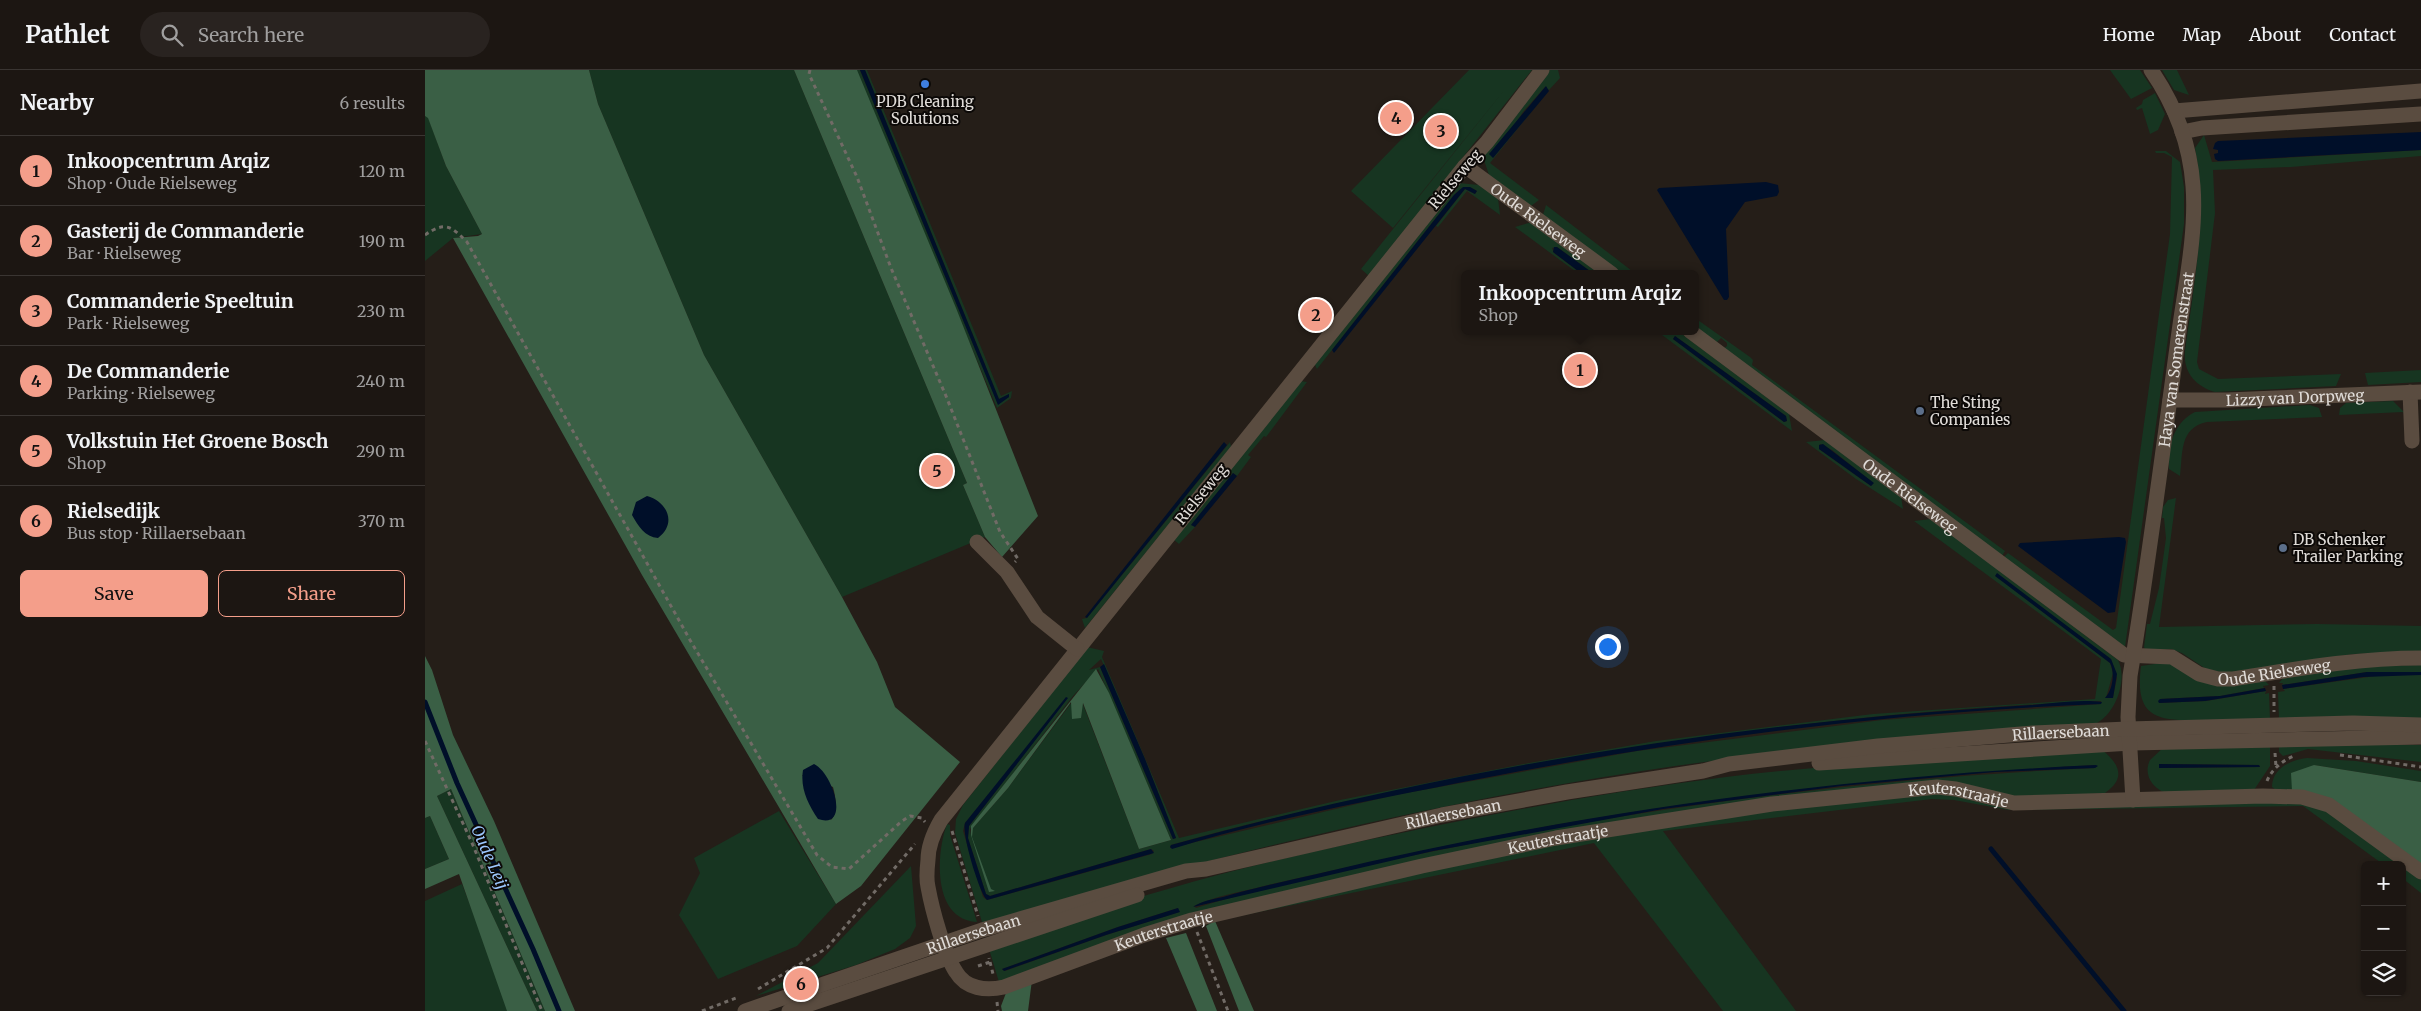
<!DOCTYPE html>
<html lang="en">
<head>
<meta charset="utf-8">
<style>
  body { margin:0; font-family:Merriweather,serif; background:#292320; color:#f1f3f6 }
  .controls { position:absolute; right:15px; bottom:15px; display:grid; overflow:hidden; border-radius:8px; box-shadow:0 1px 4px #0004 }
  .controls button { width:45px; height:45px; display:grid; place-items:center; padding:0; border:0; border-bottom:1px solid #3a3532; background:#1c1612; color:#f1f3f6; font:25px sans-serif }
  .you { position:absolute; left:1182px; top:576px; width:18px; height:18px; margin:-12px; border:4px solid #fff; border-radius:50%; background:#1a73e8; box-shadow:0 0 0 8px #1a73e833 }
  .badge { display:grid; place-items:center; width:32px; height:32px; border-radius:50%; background:#f49e8a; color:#111; font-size:16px; font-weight:700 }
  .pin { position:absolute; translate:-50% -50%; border:2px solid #fff; box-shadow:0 1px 5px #0006 }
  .popup { position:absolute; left:1036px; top:200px; width:238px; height:65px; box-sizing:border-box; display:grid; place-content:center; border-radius:8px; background:#1c1612; filter:drop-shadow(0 1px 4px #0005); font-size:16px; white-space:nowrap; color:#a09f9f }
  .popup b { font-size:19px; color:#f1f3f6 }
  .popup::after { content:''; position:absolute; left:50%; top:100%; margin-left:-10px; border:10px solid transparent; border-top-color:#1c1612 }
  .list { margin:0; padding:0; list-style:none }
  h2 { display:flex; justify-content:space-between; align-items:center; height:65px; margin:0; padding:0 20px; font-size:21px }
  h2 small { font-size:16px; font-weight:400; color:#a09f9f }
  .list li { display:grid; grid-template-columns:32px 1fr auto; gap:15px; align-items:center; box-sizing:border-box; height:70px; padding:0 20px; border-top:1px solid #3a3532 }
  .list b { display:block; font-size:19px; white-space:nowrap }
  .list p { margin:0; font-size:16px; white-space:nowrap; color:#a09f9f }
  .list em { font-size:16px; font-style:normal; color:#a09f9f }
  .actions { display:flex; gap:10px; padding:15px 20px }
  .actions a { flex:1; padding:11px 0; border:1px solid #f49e8a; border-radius:8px; text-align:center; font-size:18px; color:#f49e8a }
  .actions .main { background:#f49e8a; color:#111 }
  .icon { flex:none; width:28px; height:28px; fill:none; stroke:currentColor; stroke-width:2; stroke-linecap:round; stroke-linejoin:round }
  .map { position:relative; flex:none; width:1996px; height:941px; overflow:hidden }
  header { display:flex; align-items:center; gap:30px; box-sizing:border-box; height:70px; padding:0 25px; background:#1c1612; border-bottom:1px solid #3a3532 }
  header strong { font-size:24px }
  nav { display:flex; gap:28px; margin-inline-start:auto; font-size:18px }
  .search { width:350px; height:45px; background:#292320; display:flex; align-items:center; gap:12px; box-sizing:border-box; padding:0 18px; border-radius:28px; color:#a09f9f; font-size:19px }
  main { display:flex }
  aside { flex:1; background:#1c1612 }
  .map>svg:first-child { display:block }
  .green { fill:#173521; fill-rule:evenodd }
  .forest { fill:#3a5f45; fill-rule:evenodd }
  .water { fill:#000f29 }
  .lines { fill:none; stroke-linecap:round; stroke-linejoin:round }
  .stream { stroke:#000f29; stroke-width:5 }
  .path { stroke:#716b66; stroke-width:3; stroke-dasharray:4 4; stroke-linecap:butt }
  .minor { stroke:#5a4c40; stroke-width:15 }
  .shop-dot { fill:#3f7fe0; stroke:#0c0907; stroke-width:2 }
  .service-dot { fill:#5c6f8a; stroke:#0c0907; stroke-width:2 }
  .labels { text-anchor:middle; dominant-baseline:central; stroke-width:4; stroke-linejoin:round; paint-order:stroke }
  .poi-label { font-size:15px; fill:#e0dcd8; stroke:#0c0907; text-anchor:start }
  .street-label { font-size:15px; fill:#e0dcd8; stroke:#0c0907 }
  .water-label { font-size:16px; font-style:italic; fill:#9cc7ff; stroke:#0c0907 }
</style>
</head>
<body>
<header>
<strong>Pathlet</strong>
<div class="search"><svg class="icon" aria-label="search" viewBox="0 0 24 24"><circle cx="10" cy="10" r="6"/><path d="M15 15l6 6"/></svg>Search here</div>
<nav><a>Home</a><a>Map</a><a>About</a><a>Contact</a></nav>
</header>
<main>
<aside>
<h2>Nearby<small>6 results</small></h2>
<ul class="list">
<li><span class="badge">1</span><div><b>Inkoopcentrum Arqiz</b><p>Shop · Oude Rielseweg</p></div><em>120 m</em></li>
<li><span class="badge">2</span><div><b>Gasterij de Commanderie</b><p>Bar · Rielseweg</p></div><em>190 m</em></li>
<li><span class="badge">3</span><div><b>Commanderie Speeltuin</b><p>Park · Rielseweg</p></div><em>230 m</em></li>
<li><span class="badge">4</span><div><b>De Commanderie</b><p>Parking · Rielseweg</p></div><em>240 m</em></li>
<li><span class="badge">5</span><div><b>Volkstuin Het Groene Bosch</b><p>Shop</p></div><em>290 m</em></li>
<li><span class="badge">6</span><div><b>Rielsedijk</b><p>Bus stop · Rillaersebaan</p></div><em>370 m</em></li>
</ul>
<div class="actions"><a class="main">Save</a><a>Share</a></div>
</aside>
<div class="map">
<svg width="1996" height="941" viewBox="0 0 1996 941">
  <rect width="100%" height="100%" fill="#251e18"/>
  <path class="green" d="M164,0H369L542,413L538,415L560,467L417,527L279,285L173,34Z
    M430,0H435L573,334L584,327V324L574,329L440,0H442L576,326L587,321L586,328L572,338Z
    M1044,0H1107L944,206L936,199L1081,18L968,158L926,121Z
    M1125,0H1133L1135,8L1124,20L1120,17L1098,42L1068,88L1116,30L1065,93L1114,130L1106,136L1064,105L1057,84Z
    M1685,0H1715L1727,18L1706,29Z
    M1737,0H1752L1764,25L1749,20Z
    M1730,23L1740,44L1733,60L1725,64L1717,38L1712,40L1711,38L1717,34L1718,30Z
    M0,46L3,47L21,96L57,164L28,168L0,191Z
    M1779,65L1787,92L1996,80V86L1866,97L1788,100L1790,143L1772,292L1774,299L1793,309L1916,304L1911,316L1790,322C1770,316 1758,302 1760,281C1769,213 1783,146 1770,78Z
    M1730,81H1741L1755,92L1759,117V154L1700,577L1579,487L1583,483L1688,560L1691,558L1745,164L1747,87L1739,83H1731Z
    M1034,113L1054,115L1073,128L1075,145L1042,121L1013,157L1011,156L1040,119L1050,124L1052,121C1042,114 1037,117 1029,125L892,299L889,293Z
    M1121,135L1211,204H1197L1118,145Z
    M1107,152L1176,204H1169L1132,177L1127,178L1129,183L1157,204H1154L1090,157Z
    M1270,248L1325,287L1328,290L1327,295L1580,481L1577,486L1298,279L1302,276V273L1296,268L1291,273L1270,258Z
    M1253,261L1364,344L1367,361L1233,262ZM1250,266L1361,346L1362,351L1359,352L1248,269Z
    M1996,300V312L1943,315L1940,303Z
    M875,311L882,312L841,367L839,366L823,385L826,387L812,406L808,403L767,454L770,457L754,474L748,469Z
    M1968,331L1979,342V344L1978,342L1914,345L1915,338L1921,333Z
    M1885,335L1894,338L1897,347L1782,352C1754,358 1758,383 1755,406L1744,399C1742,377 1749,352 1770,342Z
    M1400,370L1476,426L1478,439L1431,409L1381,372ZM1395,374L1407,380L1448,413L1446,416L1394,379Z
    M805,372L806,377L660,558L657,549L662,548Z
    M1751,428L1734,557L1892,554L1996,556V582L1929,584L1801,603L1781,599L1757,583L1746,579L1721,581L1719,577L1722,554H1725L1734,518L1741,468L1739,448H1737L1738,437L1743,430Z
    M1506,449L1693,590C1703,609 1691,643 1672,653C1531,666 1390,676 1250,696C1078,721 908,758 741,802C682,817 625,835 567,852H557L530,763L531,749L538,735L662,577L679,581L677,587L754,768L915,730L1104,693L1231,671L1448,644L1670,629L1676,589L1489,451ZM1570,505L1686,589L1692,608L1688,627L1681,628L1688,603L1685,593ZM676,589L720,689L751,768L748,769L675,597L664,600ZM673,599L746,770L714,779L657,632H647L583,718L548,758L546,765L545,759L551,751L648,626ZM642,628L544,756L543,768L561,824L565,826L726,779L729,781L727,784L562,830L558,827L538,761L540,753ZM1676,631V634L1457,650L1212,681L970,725L745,778L746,775C832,750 921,732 1009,714C1229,669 1452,640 1676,631Z
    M1743,592C1787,619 1790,618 1840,611L1844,615L1838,616L1839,618L1795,626L1735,629L1734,633L1781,631L1841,621L1840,624L1844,623L1845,649C1823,649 1801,650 1779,650C1734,651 1709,650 1716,596Z
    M1996,595V602H1942L1857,615L1858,613H1854L1858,608L1942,596Z
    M1958,605H1996V650L1854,649L1853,622L1860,621L1858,619Z
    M1854,673L1996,675V692L1883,679L1858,686L1854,682Z
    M1845,674V696L1829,720L1741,723C1727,718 1718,704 1725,690L1739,677ZM1734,694L1834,695L1835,697L1734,698Z
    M1676,679C1694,693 1702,708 1680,723L1597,729L1522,713L989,794L574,912L564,879C623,859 682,836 743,819C821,796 901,778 981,762C1087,740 1194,720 1301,707C1426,692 1551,687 1676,679ZM1671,695L1670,698C1453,708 1238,734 1025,778C940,795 854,812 771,838L769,836C790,826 816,822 839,816C881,806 923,797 965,788C1197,736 1434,708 1671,695ZM753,838L754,842L681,865L580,901L577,899L693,857Z
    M1882,688L1931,691L1996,701V712L1889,695L1867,721H1852L1847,717C1847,698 1866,690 1882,688Z
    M26,719L120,941H112L12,726Z
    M1514,721L1562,734L1596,738L1839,731L1887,734L1914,748L1996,808V823L1977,808V795H1959L1878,736L1584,740L1529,730L1507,729L1238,761L1371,941H1298L1169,773L790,851L781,856L794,845L843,833L1150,768L1351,738Z
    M354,741L411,834L372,876L293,909L254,845L275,803L269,788Z
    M5,746L24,789L0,799V748Z
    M522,754L525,755V765L552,852C507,850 511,783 522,754Z
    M486,796L491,856L485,868L470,879L431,895L331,926L393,893Z
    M37,814L86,941H0V831Z"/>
  <path class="forest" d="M0,0H164L173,34L279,285L417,527L452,592L470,637L535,692L436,816L411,834L217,505L28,168L53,166L57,164L21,96L3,48L0,46ZM377,705L408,717C411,728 413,742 406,750Z
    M369,0H432L531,238L613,446L577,487L560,467L538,415L542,413Z
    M0,586L7,600L28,665L69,751L150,941H120L26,719L12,726L112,941H82L34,804L0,819V799L24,789L5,746L0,748Z
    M671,599L684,623L746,770L714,779L658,633L656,648L647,649L646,632L583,718L548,758L547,767L566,819L570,821L564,822L546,765V756Z
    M1889,695L1996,712V796L1867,721L1866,703Z
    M790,851L829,941H814L781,856Z
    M761,863L792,941H772L741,868Z
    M607,910L603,941H577L576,936L581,923Z"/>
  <path class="water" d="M435,0H440L574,329L584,324V327L573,335Z
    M1121,16L1124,21L1068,88L1064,84Z
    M1996,62V80L1793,91L1790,89L1789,84L1793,83V80L1788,79L1790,73L1793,71Z
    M1341,112L1353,115L1354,122L1352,126L1320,132L1301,159L1304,227L1302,230H1299L1232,120L1234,118Z
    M1038,117H1045L1052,121L1050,124L1040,119L909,283L907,280L1029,125Z
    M1129,177H1132L1169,204H1157L1128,182Z
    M1250,266L1361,346L1362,351L1359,352L1248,269Z
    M799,372L802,375L662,548L660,547Z
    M1398,374L1449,413L1446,416L1394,379V375Z
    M808,403L812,406L770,457L766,455Z
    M222,426C243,432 252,454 233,468C220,467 213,456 207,445L211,432Z
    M1694,467L1700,468L1701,472L1690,542L1683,543L1593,476L1595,473Z
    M1572,503L1686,589L1692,604L1688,628H1680C1688,620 1690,602 1685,593L1570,506Z
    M679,594L720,689L751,768L748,769L675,597Z
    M1942,602H1996V605L1938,607L1858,619L1857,615Z
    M1840,618L1841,621L1780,631L1734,633L1733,631L1735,629L1795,626Z
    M641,627L643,628L544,756L543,768L561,824L565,826L726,779L729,783L562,830C555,825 536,763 540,753Z
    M1677,632L1676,634C1461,642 1245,671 1033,713C938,732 840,750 747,779L745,777L746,775C981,710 1226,667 1469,645C1515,641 1561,638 1606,635C1629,633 1655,629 1677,632Z
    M389,694C408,703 426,760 393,749C383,734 375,718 378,700Z
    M1734,694L1834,695L1835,697L1734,698Z
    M1671,695L1673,696L1670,698L1570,702L1416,716L1238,739L1008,781L768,837C776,831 789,829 798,827C829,818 861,811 892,804C1147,743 1409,707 1671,695Z
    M753,838L755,842L681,865L579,901L577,899L693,857Z"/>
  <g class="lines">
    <path class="stream" d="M0,632L32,713L108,879L134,941
      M1566,779L1699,941"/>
    <path class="path" d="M385,0L384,4L432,107L466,198L521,326L575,462L593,489L590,492
      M0,165C20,151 26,156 42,172L265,570L392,785L407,797L424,799L477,751L485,746L497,748L500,752
      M1849,616V642
      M0,671L47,773L117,941
      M1850,683L1851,697
      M1915,685L1996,697
      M1842,711C1847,699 1857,691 1869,686
      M527,761L553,846
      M772,862L803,941
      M565,892L568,904
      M553,896L565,892L564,888
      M333,919L402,878L490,774
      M572,932L573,941
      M277,941L311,928"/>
    <g class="minor">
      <path id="s1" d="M1117,0L1062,72L1040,96L516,750C509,762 503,776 503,790C502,799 501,809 503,817C507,839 519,884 531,902C541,919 561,921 579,917L719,865L767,850L997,796L1131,768L1347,734L1512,717L1531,719L1589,733L1838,726L1877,727L1904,735L1996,802"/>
      <path d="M1749,41L1996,21"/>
      <path d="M1757,62L1777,58L1996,44"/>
      <path id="s2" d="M1040,96L1187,204"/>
      <path id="s3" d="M1265,261L1699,585L1747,587L1774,604L1793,609H1808C1871,599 1932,588 1996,588"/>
      <path d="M1985,322L1987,371"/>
      <path id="s4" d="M1745,330H1802L1996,322"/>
      <path d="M552,472L582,502L612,547L652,579"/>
      <path d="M1394,693L1706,673L1996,667"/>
      <path id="s5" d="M1708,730L1703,647L1705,606C1723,497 1737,387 1752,277C1758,226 1772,167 1768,116C1765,73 1750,35 1726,0"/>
      <path id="s6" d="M320,941L557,860L761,801L781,799L1017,745L1142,722L1278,701L1304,694L1453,676L1608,663L1703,659L1928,653L1996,655"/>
      <path d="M364,941L712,825"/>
    </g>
  </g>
  <circle class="shop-dot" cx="500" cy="14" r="5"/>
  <g class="service-dot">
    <circle cx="1495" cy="341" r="5"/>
    <circle cx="1858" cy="478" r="5"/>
  </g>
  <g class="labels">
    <g class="poi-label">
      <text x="500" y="31" text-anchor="middle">PDB Cleaning<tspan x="500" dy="17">Solutions</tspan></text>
      <text x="1505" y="332">The Sting<tspan x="1505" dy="17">Companies</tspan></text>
      <text x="1868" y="469">DB Schenker<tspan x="1868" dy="17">Trailer Parking</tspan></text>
    </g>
    <g class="street-label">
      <text transform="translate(1030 109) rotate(-50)">Rielseweg</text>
      <text stroke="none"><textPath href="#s2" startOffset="91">Oude Rielseweg</textPath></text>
      <text stroke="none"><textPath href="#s5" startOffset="444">Haya van Somerenstraat</textPath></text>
      <text stroke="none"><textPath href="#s4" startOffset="125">Lizzy van Dorpweg</textPath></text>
      <text transform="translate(776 424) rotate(-51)">Rielseweg</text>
      <text stroke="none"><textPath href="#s3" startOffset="275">Oude Rielseweg</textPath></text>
      <text stroke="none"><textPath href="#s3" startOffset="698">Oude Rielseweg</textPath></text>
      <text stroke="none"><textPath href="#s6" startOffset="1350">Rillaersebaan</textPath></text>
      <text stroke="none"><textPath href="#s1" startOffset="2154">Keuterstraatje</textPath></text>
      <text stroke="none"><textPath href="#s6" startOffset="736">Rillaersebaan</textPath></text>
      <text stroke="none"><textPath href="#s1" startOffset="1749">Keuterstraatje</textPath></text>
      <text stroke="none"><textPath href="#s1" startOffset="1344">Keuterstraatje</textPath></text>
      <text stroke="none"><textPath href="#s6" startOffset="241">Rillaersebaan</textPath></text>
    </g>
    <g class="water-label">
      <text transform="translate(65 787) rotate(66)">Oude Leij</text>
    </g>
  </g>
</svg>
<div class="controls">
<button>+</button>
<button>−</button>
<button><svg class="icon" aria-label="layers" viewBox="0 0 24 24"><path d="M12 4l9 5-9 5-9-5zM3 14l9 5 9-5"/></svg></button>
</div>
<div class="you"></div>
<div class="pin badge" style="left:1155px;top:300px">1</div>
<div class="popup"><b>Inkoopcentrum Arqiz</b>Shop</div>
<div class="pin badge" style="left:891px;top:245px">2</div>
<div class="pin badge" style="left:1016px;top:61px">3</div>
<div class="pin badge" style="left:971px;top:48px">4</div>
<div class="pin badge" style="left:512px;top:401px">5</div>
<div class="pin badge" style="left:376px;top:914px">6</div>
</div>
</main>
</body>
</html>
